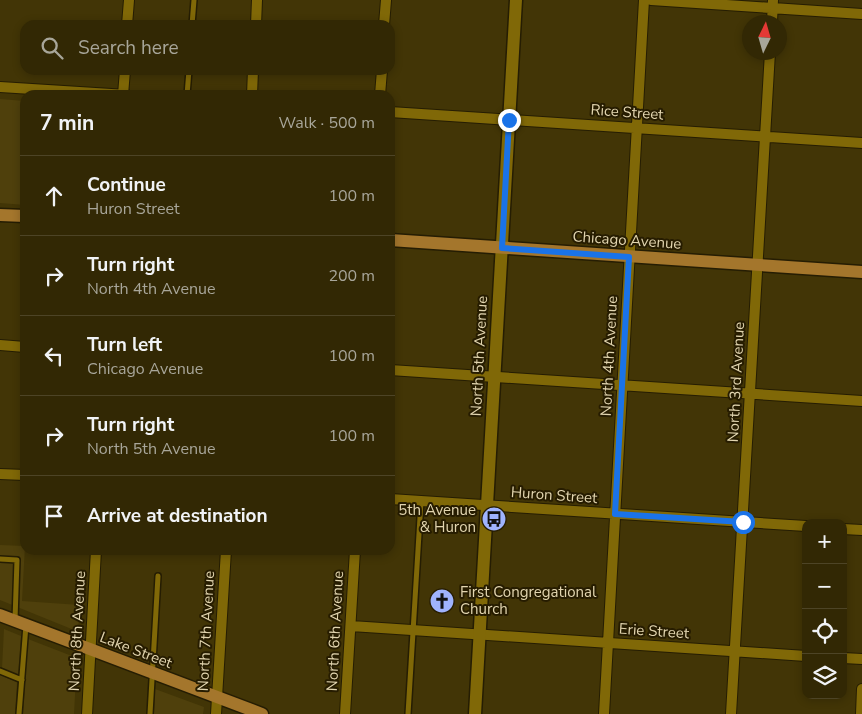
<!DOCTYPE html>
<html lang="en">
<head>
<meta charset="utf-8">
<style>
  body { margin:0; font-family:"Nunito Sans",sans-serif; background:#3a300e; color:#f1f3f6 }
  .controls { position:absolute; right:15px; bottom:15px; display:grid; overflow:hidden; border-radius:10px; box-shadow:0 2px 8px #0003 }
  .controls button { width:45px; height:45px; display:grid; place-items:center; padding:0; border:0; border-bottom:1px solid #4d4426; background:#322804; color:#f1f3f6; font:25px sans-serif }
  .compass { position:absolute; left:742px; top:15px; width:45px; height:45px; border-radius:50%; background:#322804; box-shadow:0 2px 8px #0003; rotate:5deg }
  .stop { position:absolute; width:15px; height:15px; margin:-11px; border:4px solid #1a73e8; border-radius:50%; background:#fff }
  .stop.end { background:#1a73e8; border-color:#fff; box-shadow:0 1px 5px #0008 }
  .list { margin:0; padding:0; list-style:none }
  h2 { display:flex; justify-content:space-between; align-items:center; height:65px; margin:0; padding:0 20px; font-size:21px }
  h2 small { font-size:16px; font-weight:400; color:#a8a69a }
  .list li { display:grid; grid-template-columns:32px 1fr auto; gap:15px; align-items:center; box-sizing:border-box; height:80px; padding:0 20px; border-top:1px solid #4d4426 }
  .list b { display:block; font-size:19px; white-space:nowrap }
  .list p { margin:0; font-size:16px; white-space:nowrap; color:#a8a69a }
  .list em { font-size:16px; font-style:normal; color:#a8a69a }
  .icon { flex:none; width:28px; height:28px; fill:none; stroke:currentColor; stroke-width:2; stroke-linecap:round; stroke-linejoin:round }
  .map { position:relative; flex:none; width:862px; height:714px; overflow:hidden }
  .search { position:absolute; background:#322804; box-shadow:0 2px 8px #0003; left:20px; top:20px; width:375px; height:55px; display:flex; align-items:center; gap:12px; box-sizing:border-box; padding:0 18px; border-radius:15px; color:#a8a69a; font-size:19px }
  .panel { position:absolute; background:#322804; box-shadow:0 2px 8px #0003; left:20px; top:90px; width:375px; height:465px; border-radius:15px }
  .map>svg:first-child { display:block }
  .built { fill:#4f400c }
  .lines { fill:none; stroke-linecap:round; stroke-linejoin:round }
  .service-casing { stroke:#251d03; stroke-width:8 }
  .minor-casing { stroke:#251d03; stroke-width:12 }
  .tertiary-casing { stroke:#251d03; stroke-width:15 }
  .secondary-casing { stroke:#251d03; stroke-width:15 }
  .service { stroke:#806807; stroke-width:5 }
  .minor { stroke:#806807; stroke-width:10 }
  .tertiary { stroke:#806807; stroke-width:12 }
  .secondary { stroke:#a4762c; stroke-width:12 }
  .route { stroke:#1a73e8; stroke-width:6 }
  .labels { text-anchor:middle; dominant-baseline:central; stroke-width:4; stroke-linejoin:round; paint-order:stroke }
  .street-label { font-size:15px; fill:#e2d5af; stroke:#261c00 }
  .poi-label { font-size:15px; fill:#e2d5af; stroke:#261c00; text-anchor:end }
</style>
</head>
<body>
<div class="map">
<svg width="862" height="714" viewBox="0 0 862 714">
  <rect width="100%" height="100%" fill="#423506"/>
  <path class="built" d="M0,99L25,101V205L0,203Z
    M0,545L25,546L22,601L80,605L78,629L74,630L0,600Z
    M4,629L21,636L18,675L2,668Z
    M28,639L77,658L74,714H23Z
    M0,675L17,682L15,714H0Z
    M155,689L204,707L203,714H154Z"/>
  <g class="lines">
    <defs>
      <path id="service" d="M192,25L194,0
        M187,95L189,70
        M0,559L17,560L15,620
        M0,671L22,680
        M19,714L26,625
        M150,714L158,576
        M408,714L421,501"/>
      <path id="minor" d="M651,0L862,14
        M772,22L773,0
        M127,25L129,0
        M256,25L257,0
        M384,25L386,0
        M0,87L127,95
        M123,95L125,70
        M252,95L253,70
        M380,95L382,70
        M390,112L862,143
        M0,345L25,347
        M390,370L862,401
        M0,474L25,475
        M390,499L806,526
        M843,529L862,530
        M351,626L806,656
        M843,658L862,659
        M87,714L96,550
        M216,714L226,550
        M345,714L355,550
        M604,714L644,0
        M731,714L770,52
        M861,714L862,689"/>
      <path id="tertiary" d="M475,714L516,0"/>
      <path id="secondary" d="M0,215L25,216
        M390,240L862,272
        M0,615L262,714"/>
    </defs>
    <use href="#service" class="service-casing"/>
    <use href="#minor" class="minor-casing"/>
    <use href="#tertiary" class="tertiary-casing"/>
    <use href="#secondary" class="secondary-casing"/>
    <use href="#service" class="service"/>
    <use href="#minor" class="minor"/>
    <use href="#tertiary" class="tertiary"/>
    <use href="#secondary" class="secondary"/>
  </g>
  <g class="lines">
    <path class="route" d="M509,120L502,248L629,257L615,514L743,522"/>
  </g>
  <defs>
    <symbol id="bus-disc" viewBox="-11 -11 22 22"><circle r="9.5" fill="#9fb3fd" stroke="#261c00"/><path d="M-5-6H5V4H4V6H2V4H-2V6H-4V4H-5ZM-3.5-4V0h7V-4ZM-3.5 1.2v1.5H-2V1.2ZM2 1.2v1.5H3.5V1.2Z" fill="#111"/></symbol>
    <symbol id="church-disc" viewBox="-11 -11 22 22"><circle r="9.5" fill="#9fb3fd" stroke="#261c00"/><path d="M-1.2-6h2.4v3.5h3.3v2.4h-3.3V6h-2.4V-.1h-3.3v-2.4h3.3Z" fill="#111"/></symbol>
  </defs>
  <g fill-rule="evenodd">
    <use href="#bus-disc" x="480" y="505" width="28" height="28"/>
    <use href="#church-disc" x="428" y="587" width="28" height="28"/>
  </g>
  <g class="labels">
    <g class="street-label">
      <text transform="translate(627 112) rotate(4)">Rice Street</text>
      <text transform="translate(627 240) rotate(4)">Chicago Avenue</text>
      <text transform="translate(479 356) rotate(-87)">North 5th Avenue</text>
      <text transform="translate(609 356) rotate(-87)">North 4th Avenue</text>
      <text transform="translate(736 382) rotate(-87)">North 3rd Avenue</text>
      <text transform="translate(554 495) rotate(4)">Huron Street</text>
      <text transform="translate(77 631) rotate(-87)">North 8th Avenue</text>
      <text transform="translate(206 631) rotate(-87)">North 7th Avenue</text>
      <text transform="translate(335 631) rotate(-87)">North 6th Avenue</text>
      <text transform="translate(654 631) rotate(4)">Erie Street</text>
      <text transform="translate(136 650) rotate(21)">Lake Street</text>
    </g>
    <g class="poi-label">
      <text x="476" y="510">5th Avenue<tspan x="476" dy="17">&amp; Huron</tspan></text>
      <text x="460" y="592" text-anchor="start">First Congregational<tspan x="460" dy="17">Church</tspan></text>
    </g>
  </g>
</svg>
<div class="controls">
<button>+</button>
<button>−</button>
<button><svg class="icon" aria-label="locate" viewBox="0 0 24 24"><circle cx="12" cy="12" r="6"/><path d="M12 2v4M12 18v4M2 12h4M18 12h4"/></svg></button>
<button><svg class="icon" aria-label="layers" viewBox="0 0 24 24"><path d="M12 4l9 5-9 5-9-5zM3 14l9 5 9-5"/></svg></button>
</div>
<svg class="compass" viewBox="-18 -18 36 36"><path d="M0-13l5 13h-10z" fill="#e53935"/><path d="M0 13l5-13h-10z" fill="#a8a69a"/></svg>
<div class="stop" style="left:743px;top:522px"></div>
<div class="stop end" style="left:509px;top:120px"></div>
<div class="search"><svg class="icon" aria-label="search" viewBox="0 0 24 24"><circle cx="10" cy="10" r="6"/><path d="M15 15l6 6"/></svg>Search here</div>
<section class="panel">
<h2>7 min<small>Walk · 500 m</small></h2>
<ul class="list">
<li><svg class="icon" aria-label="ahead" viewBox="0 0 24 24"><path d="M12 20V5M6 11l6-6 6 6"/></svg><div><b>Continue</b><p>Huron Street</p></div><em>100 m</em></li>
<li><svg class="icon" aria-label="right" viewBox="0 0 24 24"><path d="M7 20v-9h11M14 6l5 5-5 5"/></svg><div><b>Turn right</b><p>North 4th Avenue</p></div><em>200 m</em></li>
<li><svg class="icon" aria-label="left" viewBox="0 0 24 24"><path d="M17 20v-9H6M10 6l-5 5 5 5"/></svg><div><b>Turn left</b><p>Chicago Avenue</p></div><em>100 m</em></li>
<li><svg class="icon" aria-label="right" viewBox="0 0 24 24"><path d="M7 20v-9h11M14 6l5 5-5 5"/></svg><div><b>Turn right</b><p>North 5th Avenue</p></div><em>100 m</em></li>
<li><svg class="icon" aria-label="arrive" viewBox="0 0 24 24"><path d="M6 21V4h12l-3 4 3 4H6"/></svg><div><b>Arrive at destination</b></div></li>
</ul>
</section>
</div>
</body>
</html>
